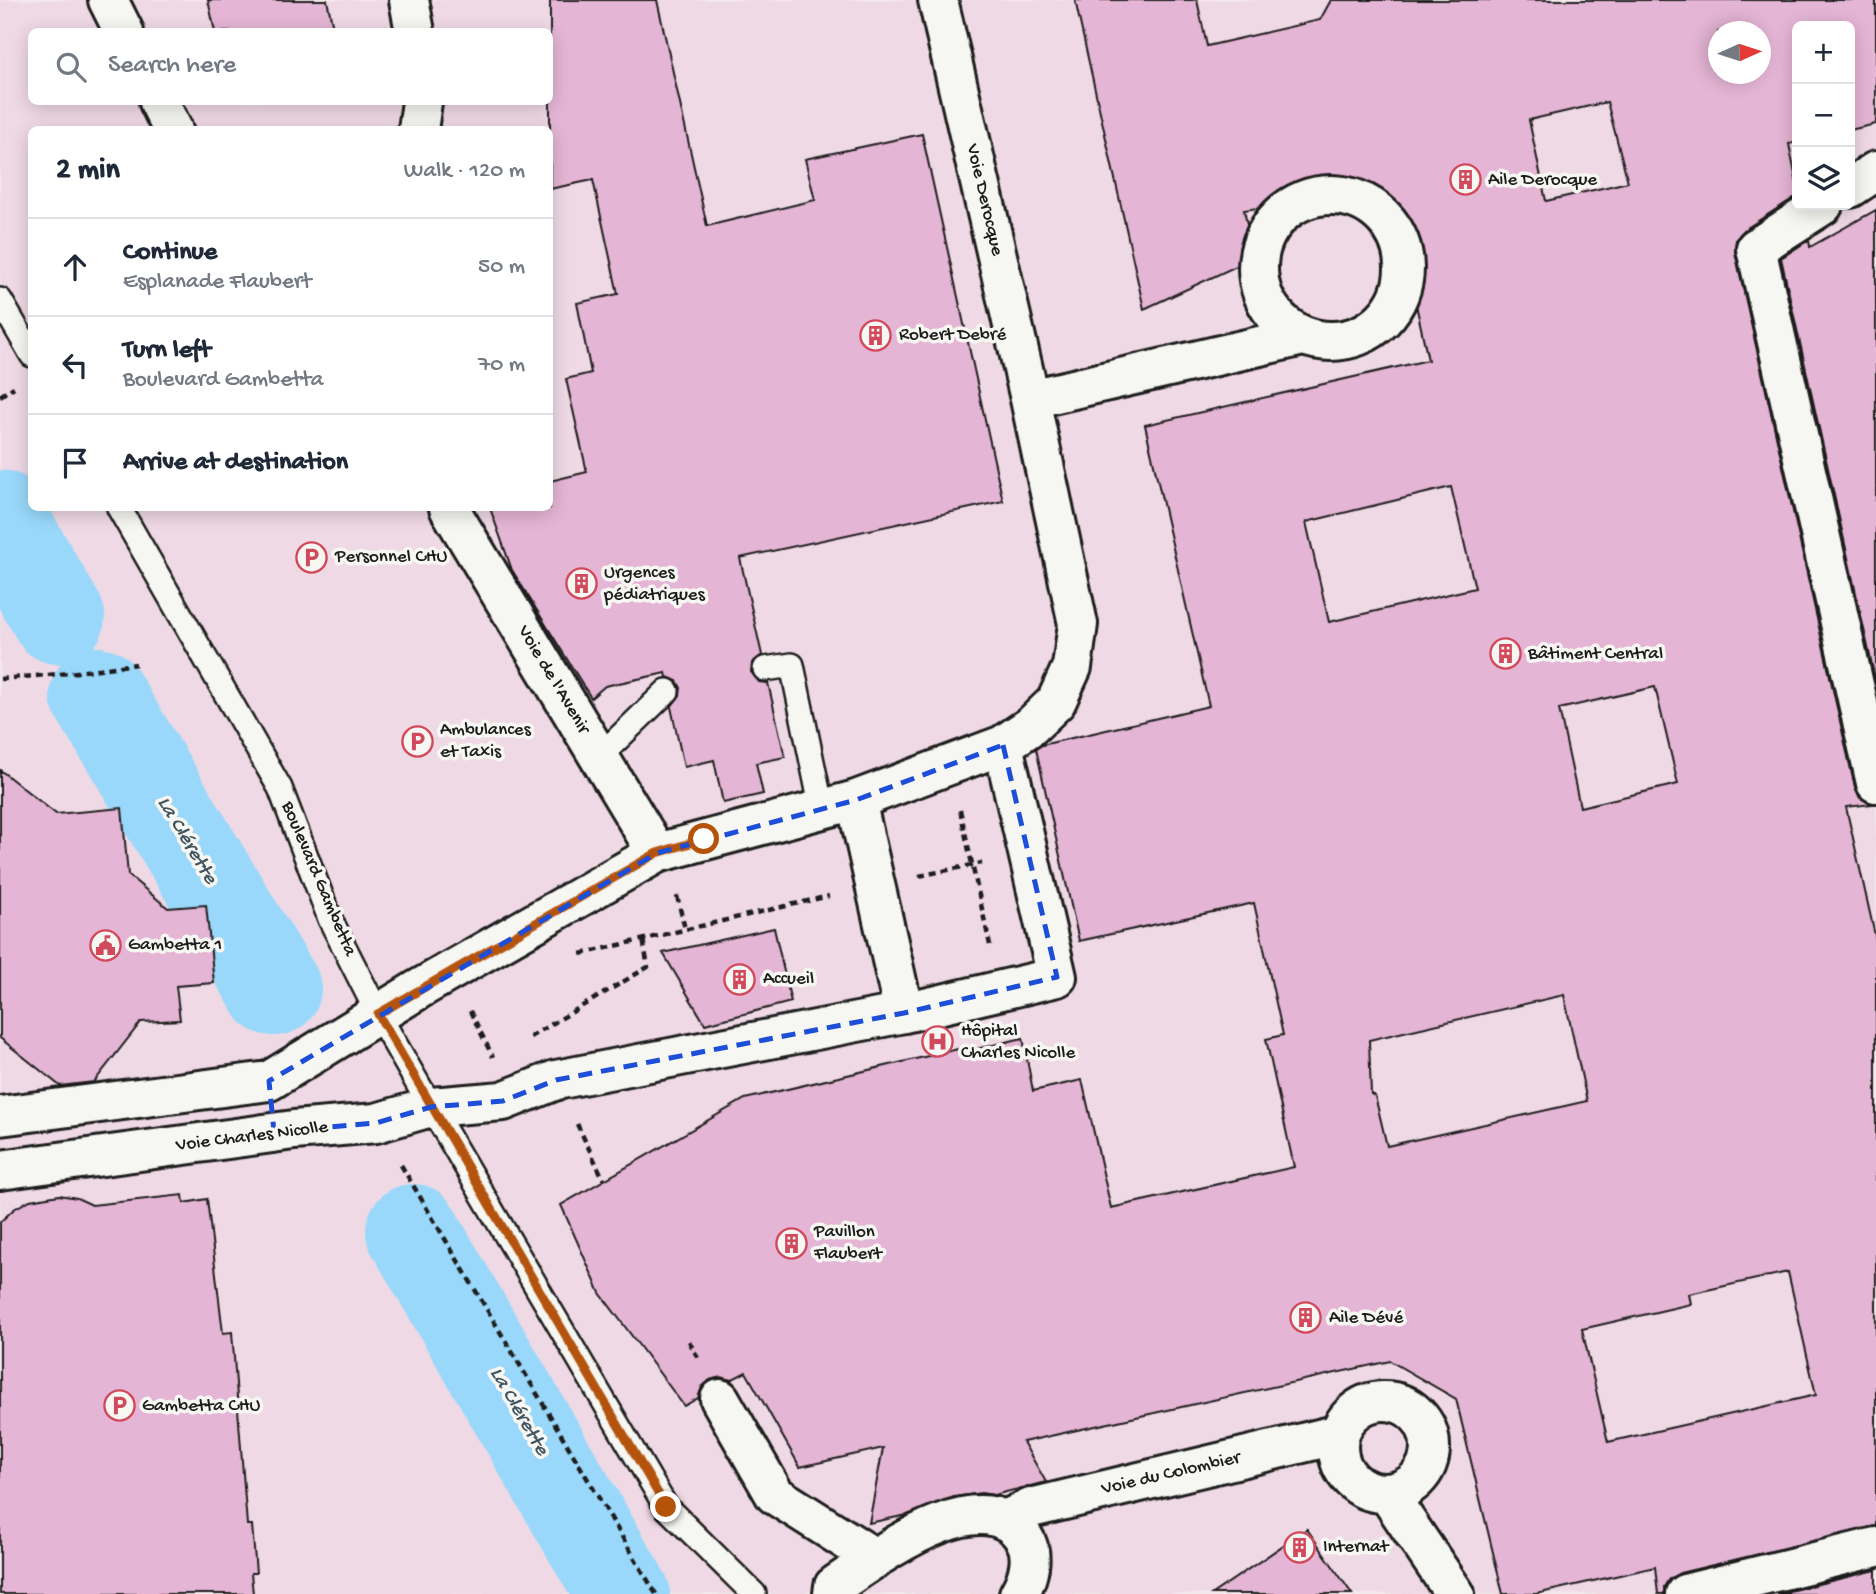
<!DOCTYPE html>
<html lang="en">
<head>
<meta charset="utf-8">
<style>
  body { margin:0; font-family:"Gochi Hand",sans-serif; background:#f2f2f3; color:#1f2937 }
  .controls { position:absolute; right:21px; top:21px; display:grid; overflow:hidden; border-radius:10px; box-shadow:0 4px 18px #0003 }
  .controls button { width:63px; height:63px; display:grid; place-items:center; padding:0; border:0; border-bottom:2px solid #e0e1e3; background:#fff; color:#1f2937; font:35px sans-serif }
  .compass { position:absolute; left:1708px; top:21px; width:63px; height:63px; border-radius:50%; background:#fff; box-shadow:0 4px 18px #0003; rotate:87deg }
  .stop { position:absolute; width:21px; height:21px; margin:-16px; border:5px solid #b45309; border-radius:50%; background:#fff }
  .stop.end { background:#b45309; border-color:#fff; box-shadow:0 2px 7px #0008 }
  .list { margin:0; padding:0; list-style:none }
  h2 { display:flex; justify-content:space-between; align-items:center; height:91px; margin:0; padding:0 28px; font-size:30px }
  h2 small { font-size:23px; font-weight:400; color:#747a83 }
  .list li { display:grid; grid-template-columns:46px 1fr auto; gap:21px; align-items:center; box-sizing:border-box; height:98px; padding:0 28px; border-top:2px solid #e0e1e3 }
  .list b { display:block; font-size:26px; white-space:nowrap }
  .list p { margin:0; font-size:23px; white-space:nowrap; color:#747a83 }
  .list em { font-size:23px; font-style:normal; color:#747a83 }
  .icon { flex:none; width:38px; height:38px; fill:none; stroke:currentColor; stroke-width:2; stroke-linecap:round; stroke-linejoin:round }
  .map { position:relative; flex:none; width:1876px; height:1594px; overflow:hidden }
  .search { position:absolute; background:#fff; box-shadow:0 4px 18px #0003; left:28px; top:28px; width:525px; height:77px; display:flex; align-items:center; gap:18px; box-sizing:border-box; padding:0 24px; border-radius:10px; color:#747a83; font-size:26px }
  .panel { position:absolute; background:#fff; box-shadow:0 4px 18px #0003; left:28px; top:126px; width:525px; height:385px; border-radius:10px }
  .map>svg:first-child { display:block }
  .built { fill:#efd9e5; fill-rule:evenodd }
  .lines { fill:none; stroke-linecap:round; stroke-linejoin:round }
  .river { stroke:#99d8fa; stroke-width:94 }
  .building { fill:#e5b5d5; stroke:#1c1c1c; stroke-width:2; fill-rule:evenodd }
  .lane-casing { stroke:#1c1c1c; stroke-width:28 }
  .street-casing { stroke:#1c1c1c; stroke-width:44 }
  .path { stroke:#1c1c1c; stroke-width:4.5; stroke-dasharray:7 5; stroke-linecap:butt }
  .lane { stroke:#f6f6f2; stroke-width:23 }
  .street { stroke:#f6f6f2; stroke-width:38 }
  .route { stroke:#b45309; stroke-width:9 }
  .marked { fill:none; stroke:#1d4ed8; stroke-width:5; stroke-dasharray:14 9; stroke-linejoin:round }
  .labels { text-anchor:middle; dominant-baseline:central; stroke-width:7; stroke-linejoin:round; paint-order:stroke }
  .poi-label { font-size:19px; fill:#1c1c1c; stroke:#f6f6f2; text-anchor:start }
  .street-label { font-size:19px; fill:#1c1c1c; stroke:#f6f6f2 }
  .water-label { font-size:21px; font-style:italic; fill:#42545f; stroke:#f6f6f2 }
</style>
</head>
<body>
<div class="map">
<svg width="1876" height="1594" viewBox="0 0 1876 1594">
  <rect width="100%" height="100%" fill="#f3e9ec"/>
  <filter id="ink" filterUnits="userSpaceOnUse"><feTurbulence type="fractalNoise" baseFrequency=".0143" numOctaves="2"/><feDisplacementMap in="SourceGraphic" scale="14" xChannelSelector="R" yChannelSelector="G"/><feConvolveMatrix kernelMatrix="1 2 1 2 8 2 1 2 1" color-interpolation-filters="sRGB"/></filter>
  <g filter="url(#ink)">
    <path class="built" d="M0,0H1876V1594H840L825,1578L805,1594H0ZM1797,26H1850V205H1797ZM32,32H550V102H32ZM1718,32H1760V74H1718ZM32,130H550V508H32Z"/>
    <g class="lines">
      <path class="river" d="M0,517L58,617
        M97,694L274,989
        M413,1231L623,1594"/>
    </g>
    <path class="building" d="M208,0H327L334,32H215Z
      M550,0H657L707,226L815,200L805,159L922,134L1003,501L740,558L762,655L752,663L751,672L759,682L768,683L785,757L756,763L763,794L723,803L714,760L684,767L671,707L680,695L681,688L677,681L667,677L666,673L605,686L591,698L512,570L490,508H550V481L587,472L566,379L591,373L577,303L618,294L593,180L550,189Z
      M1075,0H1197L1207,46L1320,20L1331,0H1876V124L1850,130V26H1797V142L1789,144L1797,184V196L1744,230L1736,239L1735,252L1855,788L1860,798L1873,804L1846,807L1876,940V1526L1680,1573L1669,1579L1664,1587V1594H1658L1655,1567L1536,1594H1503L1456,1399L1390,1361L1023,1442L1046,1482L994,1495L981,1493L954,1497L907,1515L869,1523L883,1448L800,1467L746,1372L731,1380L721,1377L710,1380L702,1387L698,1398L684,1406L600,1293L561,1205L745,1099L971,1046L972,1050L1023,1038L1033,1091L1082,1080L1111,1208L1294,1167L1266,1039L1283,1035L1254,903L1079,941L1036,749L1042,745L1209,706L1145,425L1428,360L1399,226L1373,231L1342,196L1244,210L1254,258L1144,309ZM1718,32H1760V74H1718ZM1607,102L1628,182L1546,201L1529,120ZM1451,487L1475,588L1329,622L1306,522ZM1655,687L1678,784L1580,807L1559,709ZM1564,995L1587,1101L1387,1146L1375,1096L1371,1094L1369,1040ZM1788,1272L1816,1395L1608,1442L1582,1329L1691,1304L1689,1294Z
      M1876,210V683L1781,258L1809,240L1810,247Z
      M0,770L56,814L122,808L128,875L168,908L206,905L214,983L176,986L180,1020L141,1022L94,1082L60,1086L0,1038Z
      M774,928L791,1002L705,1024L663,953Z
      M59,1195L77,1198L92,1205L183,1195L184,1203L207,1199L223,1333L232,1332L247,1525H252L256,1573H251L253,1594H0V1222L14,1209L30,1200Z
      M1307,1529L1352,1594H1212Z
      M1876,1570V1594H1777Z"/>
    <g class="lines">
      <defs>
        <path id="lane" d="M0,300L32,355
          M119,508L280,788L330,919L378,1014L431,1107L666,1507L754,1594
          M765,669L792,665L822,810
          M599,757L667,691"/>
        <path id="street" d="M108,0L124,32
          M409,0L415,32
          M159,102L173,130
          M418,130L422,102
          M1850,188L1876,171
          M1258 268a73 73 0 1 1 146 0a73 73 0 1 1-146 0Z
          M1823,205L1756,248L1876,783
          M1030,399L1303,336
          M449,508L657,853
          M904,1013L1057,977L1003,745
          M0,1116L269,1081L419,989L657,853L856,800L1003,745L1031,726L1056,702L1072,667L1078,624L1030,399L938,0
          M0,1170L294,1130L376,1123L431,1107L503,1101L556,1080L904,1013L856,800
          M720,1399L775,1495L876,1559
          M1338 1447a46 46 0 1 1 92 0a46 46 0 1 1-92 0Z
          M1387,1493L1455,1594
          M1005,1520L1031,1508L1340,1434
          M833,1594L834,1586C875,1559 983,1475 1024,1538C1035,1555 1028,1579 1019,1594
          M1685,1594L1876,1547"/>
      </defs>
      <use href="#lane" class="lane-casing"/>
      <use href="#street" class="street-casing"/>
      <path class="path" d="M0,396L14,387
        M0,679L70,673L136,664
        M960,810L990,945
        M919,876L982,863
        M677,896L685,929
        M581,954L829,896
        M470,1011L493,1057
        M530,1037L648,967L643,939
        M577,1124L604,1180
        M401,1165L656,1594
        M689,1341L698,1358"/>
      <use href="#lane" class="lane"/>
      <use href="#street" class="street"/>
    </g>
  </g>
  <g class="lines" filter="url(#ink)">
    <path class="route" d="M666,1507L378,1014L657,853L704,839"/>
  </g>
  <path class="marked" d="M1003,745L1057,977L904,1013L556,1080L503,1101L431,1107L376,1123L274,1132L269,1081L657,853L856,800Z"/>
  <defs>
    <symbol id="building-ring" viewBox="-11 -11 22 22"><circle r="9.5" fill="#f6f6f2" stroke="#d1495b" stroke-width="1.5"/><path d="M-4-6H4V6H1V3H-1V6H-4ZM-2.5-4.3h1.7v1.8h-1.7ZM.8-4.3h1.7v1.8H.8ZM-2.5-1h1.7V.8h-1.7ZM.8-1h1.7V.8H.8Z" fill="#d1495b"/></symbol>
    <symbol id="parking-ring" viewBox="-11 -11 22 22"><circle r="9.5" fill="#f6f6f2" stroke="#d1495b" stroke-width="1.5"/><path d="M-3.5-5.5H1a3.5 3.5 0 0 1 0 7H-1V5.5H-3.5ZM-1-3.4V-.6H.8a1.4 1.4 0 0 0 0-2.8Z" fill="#d1495b"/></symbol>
    <symbol id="civic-ring" viewBox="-11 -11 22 22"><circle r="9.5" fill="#f6f6f2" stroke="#d1495b" stroke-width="1.5"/><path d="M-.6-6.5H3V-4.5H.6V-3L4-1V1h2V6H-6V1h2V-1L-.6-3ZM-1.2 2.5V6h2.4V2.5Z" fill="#d1495b"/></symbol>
    <symbol id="hospital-ring" viewBox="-11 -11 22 22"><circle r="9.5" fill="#f6f6f2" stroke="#d1495b" stroke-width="1.5"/><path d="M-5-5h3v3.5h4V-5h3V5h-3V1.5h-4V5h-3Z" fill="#d1495b"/></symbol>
  </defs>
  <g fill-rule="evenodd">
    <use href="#building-ring" x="1448" y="162" width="35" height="35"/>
    <use href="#building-ring" x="858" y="318" width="35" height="35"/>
    <use href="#parking-ring" x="294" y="540" width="35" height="35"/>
    <use href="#building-ring" x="564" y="566" width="35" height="35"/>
    <use href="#building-ring" x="1488" y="636" width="35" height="35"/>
    <use href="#parking-ring" x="400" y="724" width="35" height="35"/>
    <use href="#civic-ring" x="88" y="928" width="35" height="35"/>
    <use href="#building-ring" x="722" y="962" width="35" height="35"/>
    <use href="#hospital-ring" x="920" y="1024" width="35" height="35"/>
    <use href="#building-ring" x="774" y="1226" width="35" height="35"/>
    <use href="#building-ring" x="1288" y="1300" width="35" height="35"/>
    <use href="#parking-ring" x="102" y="1388" width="35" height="35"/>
    <use href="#building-ring" x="1282" y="1530" width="35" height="35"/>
  </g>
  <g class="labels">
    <g class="poi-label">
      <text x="1488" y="180">Aile Derocque</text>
      <text x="899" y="335">Robert Debré</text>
      <text x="335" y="557">Personnel CHU</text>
      <text x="604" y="573">Urgences<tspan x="604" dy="22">pédiatriques</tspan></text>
      <text x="1528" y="654">Bâtiment Central</text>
      <text x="440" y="730">Ambulances<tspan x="440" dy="22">et Taxis</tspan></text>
      <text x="128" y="945">Gambetta 1</text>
      <text x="763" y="979">Accueil</text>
      <text x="961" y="1031">Hôpital<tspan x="961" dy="22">Charles Nicolle</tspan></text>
      <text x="814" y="1232">Pavillon<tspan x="814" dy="22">Flaubert</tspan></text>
      <text x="1329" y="1318">Aile Dévé</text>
      <text x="142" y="1406">Gambetta CHU</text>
      <text x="1323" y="1547">Internat</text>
    </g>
    <g class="street-label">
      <text transform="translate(984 200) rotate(77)">Voie Derocque</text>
      <text transform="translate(553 680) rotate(59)">Voie de l'Avenir</text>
      <text transform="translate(318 879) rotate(67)">Boulevard Gambetta</text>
      <text transform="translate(252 1137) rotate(-7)">Voie Charles Nicolle</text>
      <text transform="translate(1171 1474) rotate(-13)">Voie du Colombier</text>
    </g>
    <g class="water-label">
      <text transform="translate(186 841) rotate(59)">La Clérette</text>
      <text transform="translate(518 1412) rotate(60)">La Clérette</text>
    </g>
  </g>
</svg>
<div class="controls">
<button>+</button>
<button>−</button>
<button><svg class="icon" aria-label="layers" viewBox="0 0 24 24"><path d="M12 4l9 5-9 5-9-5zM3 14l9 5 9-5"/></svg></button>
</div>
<svg class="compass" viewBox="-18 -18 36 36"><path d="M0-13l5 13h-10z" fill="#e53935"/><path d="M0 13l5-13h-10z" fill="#747a83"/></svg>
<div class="stop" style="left:704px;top:839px"></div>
<div class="stop end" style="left:666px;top:1507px"></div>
<div class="search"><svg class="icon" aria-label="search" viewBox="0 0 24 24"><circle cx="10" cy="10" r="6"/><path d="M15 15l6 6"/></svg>Search here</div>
<section class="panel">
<h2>2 min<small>Walk · 120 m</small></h2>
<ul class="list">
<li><svg class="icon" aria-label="ahead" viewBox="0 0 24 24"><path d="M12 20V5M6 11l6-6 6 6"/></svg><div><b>Continue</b><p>Esplanade Flaubert</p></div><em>50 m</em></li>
<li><svg class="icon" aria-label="left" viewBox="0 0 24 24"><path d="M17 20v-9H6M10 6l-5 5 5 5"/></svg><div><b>Turn left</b><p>Boulevard Gambetta</p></div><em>70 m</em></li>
<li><svg class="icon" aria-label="arrive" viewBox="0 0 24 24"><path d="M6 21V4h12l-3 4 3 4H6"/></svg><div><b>Arrive at destination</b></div></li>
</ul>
</section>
</div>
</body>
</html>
